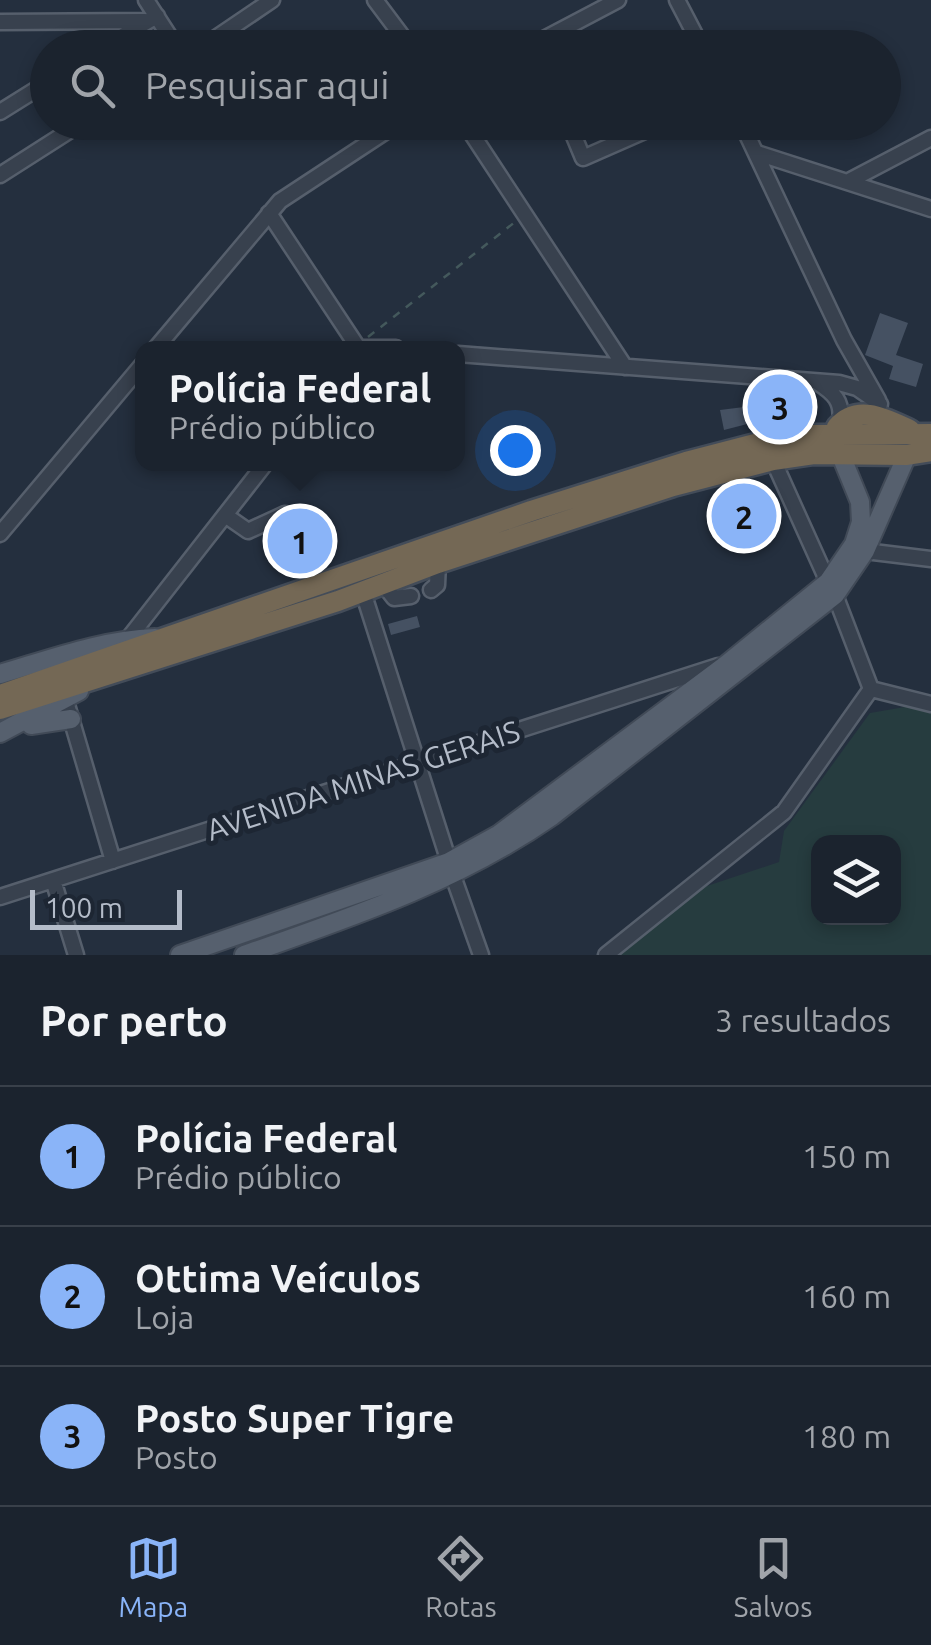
<!DOCTYPE html>
<html lang="pt">
<head>
<meta charset="utf-8">
<style>
  body { margin:0; font-family:Ubuntu,sans-serif; background:#242b36; color:#f1f3f6 }
  .controls { position:absolute; right:30px; bottom:30px; display:grid; overflow:hidden; border-radius:20px; box-shadow:0 5px 15px #0003 }
  .controls button { width:90px; height:90px; display:grid; place-items:center; padding:0; border:0; border-bottom:2px solid #39404a; background:#1b232e; color:#f1f3f6; font:50px sans-serif }
  .scale { position:absolute; left:30px; bottom:25px; width:152px; box-sizing:border-box; padding-left:10px; border:5px solid #b4bcc9; border-top:0; font-size:28px; line-height:35px; white-space:nowrap; color:#b4bcc9; -webkit-text-stroke:8px #1d2633; paint-order:stroke }
  .you { position:absolute; left:515px; top:450px; width:35px; height:35px; margin:-25px; border:8px solid #fff; border-radius:50%; background:#1a73e8; box-shadow:0 0 0 15px #1a73e833 }
  .badge { display:grid; place-items:center; width:65px; height:65px; border-radius:50%; background:#8ab4f8; color:#111; font-size:32px; font-weight:700 }
  .pin { position:absolute; translate:-50% -50%; border:5px solid #fff; box-shadow:0 2px 10px #0006 }
  .popup { position:absolute; left:135px; top:341px; width:330px; height:130px; box-sizing:border-box; display:grid; place-content:center; border-radius:20px; background:#1b232e; filter:drop-shadow(0 2px 8px #0005); font-size:32px; white-space:nowrap; color:#a0a4aa }
  .popup b { font-size:38px; color:#f1f3f6 }
  .popup::after { content:''; position:absolute; left:50%; top:100%; margin-left:-20px; border:20px solid transparent; border-top-color:#1b232e }
  .list { margin:0; padding:0; list-style:none }
  h2 { display:flex; justify-content:space-between; align-items:center; height:130px; margin:0; padding:0 40px; font-size:42px }
  h2 small { font-size:32px; font-weight:400; color:#a0a4aa }
  .list li { display:grid; grid-template-columns:65px 1fr auto; gap:30px; align-items:center; box-sizing:border-box; height:140px; padding:0 40px; border-top:2px solid #39404a }
  .list b { display:block; font-size:38px; white-space:nowrap }
  .list p { margin:0; font-size:32px; white-space:nowrap; color:#a0a4aa }
  .list em { font-size:32px; font-style:normal; color:#a0a4aa }
  .icon { flex:none; width:55px; height:55px; fill:none; stroke:currentColor; stroke-width:2; stroke-linecap:round; stroke-linejoin:round }
  .map { position:relative; flex:none; width:931px; height:955px; overflow:hidden }
  .search { position:absolute; background:#1b232e; box-shadow:0 5px 15px #0003; left:30px; right:30px; top:30px; height:110px; display:flex; align-items:center; gap:25px; box-sizing:border-box; padding:0 35px; border-radius:55px; color:#a0a4aa; font-size:38px }
  .sheet { height:550px; background:#1b232e }
  nav { display:flex; justify-content:space-around; align-items:center; box-sizing:border-box; height:140px; border-top:2px solid #39404a; background:#1b232e; font-size:28px; color:#a0a4aa }
  nav a { display:grid; justify-items:center; gap:5px }
  nav .on { color:#8ab4f8 }
  .map>svg:first-child { display:block }
  .green { fill:#263c3f; fill-rule:evenodd }
  .building { fill:#455162 }
  .lines { fill:none; stroke-linecap:round; stroke-linejoin:round }
  .minor-casing { stroke:#565f6c; stroke-width:19 }
  .major-casing { stroke:#414a57; stroke-width:22 }
  .highway-casing { stroke:#434c59; stroke-width:25 }
  .path { stroke:#44595c; stroke-width:2.5; stroke-dasharray:8 8; stroke-linecap:butt }
  .minor { stroke:#38414e; stroke-width:14 }
  .major { stroke:#56606e; stroke-width:18 }
  .highway { stroke:#746855; stroke-width:20 }
  .labels { text-anchor:middle; dominant-baseline:central; stroke-width:10; stroke-linejoin:round; paint-order:stroke }
  .street-label { font-size:30px; fill:#b4bcc9; stroke:#1d2633 }
</style>
</head>
<body>
<div class="map">
<svg width="931" height="955" viewBox="0 0 931 955">
  <rect width="100%" height="100%" fill="#242f3e"/>
  <path class="green" d="M928,703L931,705V955H619L701,888L779,862L784,831L870,713ZM818,842H894V918H818Z"/>
  <path class="building" d="M880,313L908,323L896,355L923,364L916,387L889,379L893,366L865,355Z
    M770,398L775,422L756,426L755,422L724,430L720,410L752,406L751,402Z
    M417,616L420,627L391,635L388,624Z"/>
  <g class="lines">
    <defs>
      <path id="minor" d="M146,0L177,48
        M375,0L411,48
        M677,0L702,48
        M0,22L145,21
        M102,48L157,16
        M201,48L272,0
        M527,48L618,0
        M0,112L48,82
        M464,122L625,367
        M568,122L583,158L665,122
        M741,122L844,340L878,400
        M757,153L931,209
        M0,175L83,122
        M849,181L931,138
        M269,213L357,346
        M156,348L280,201L400,122
        M355,348H396
        M458,354L839,383L857,388L880,404
        M817,382C834,393 843,401 840,422
        M773,460L828,582
        M225,515L248,531L285,514L300,537
        M0,534L142,365
        M865,551L931,559
        M383,584L394,598L411,596
        M431,590L437,585L438,563
        M363,592L449,862
        M128,639L265,464
        M871,689L931,704
        M65,698L113,861
        M453,876L481,955
        M53,880L76,955
        M0,897L718,666
        M606,955L784,812L871,689L835,595"/>
      <path id="major" d="M0,674C51,659 101,640 155,638
        M31,725L71,719
        M0,733L79,691
        M180,955L449,862L498,835L727,664L828,582L854,544L861,522L860,502L840,453
        M244,955C352,917 457,882 552,816L835,595L865,551L907,455"/>
      <path id="highway" d="M838,442L837,427C858,403 886,419 910,430
        M0,695L531,511L686,462L759,443L809,435L931,434
        M0,709L338,601L438,563L673,486L773,460L814,454L907,455L931,451"/>
    </defs>
    <use href="#minor" class="minor-casing"/>
    <use href="#major" class="major-casing"/>
    <use href="#highway" class="highway-casing"/>
    <path class="path" d="M368,337L515,222"/>
    <use href="#minor" class="minor"/>
    <use href="#major" class="major"/>
    <use href="#highway" class="highway"/>
  </g>
  <g class="labels">
    <g class="street-label">
      <text transform="translate(363 780) rotate(-18)">AVENIDA MINAS GERAIS</text>
    </g>
  </g>
</svg>
<div class="controls">
<button><svg class="icon" aria-label="layers" viewBox="0 0 24 24"><path d="M12 4l9 5-9 5-9-5zM3 14l9 5 9-5"/></svg></button>
</div>
<div class="scale">100 m</div>
<div class="you"></div>
<div class="pin badge" style="left:300px;top:541px">1</div>
<div class="popup"><b>Polícia Federal</b>Prédio público</div>
<div class="pin badge" style="left:744px;top:516px">2</div>
<div class="pin badge" style="left:780px;top:407px">3</div>
<div class="search"><svg class="icon" aria-label="search" viewBox="0 0 24 24"><circle cx="10" cy="10" r="6"/><path d="M15 15l6 6"/></svg>Pesquisar aqui</div>
</div>
<section class="sheet">
<h2>Por perto<small>3 resultados</small></h2>
<ul class="list">
<li><span class="badge">1</span><div><b>Polícia Federal</b><p>Prédio público</p></div><em>150 m</em></li>
<li><span class="badge">2</span><div><b>Ottima Veículos</b><p>Loja</p></div><em>160 m</em></li>
<li><span class="badge">3</span><div><b>Posto Super Tigre</b><p>Posto</p></div><em>180 m</em></li>
</ul>
</section>
<nav>
<a class="on"><svg class="icon" aria-label="map" viewBox="0 0 24 24"><path d="M3 6l6-2 6 2 6-2v14l-6 2-6-2-6 2zM9 4v14M15 6v14"/></svg>Mapa</a>
<a><svg class="icon" aria-label="directions" viewBox="0 0 24 24"><path d="M12 3l9 9-9 9-9-9zM9 14v-3h6M13 9l2 2-2 2"/></svg>Rotas</a>
<a><svg class="icon" aria-label="saved" viewBox="0 0 24 24"><path d="M7 4h10v16l-5-4-5 4z"/></svg>Salvos</a>
</nav>
</body>
</html>
